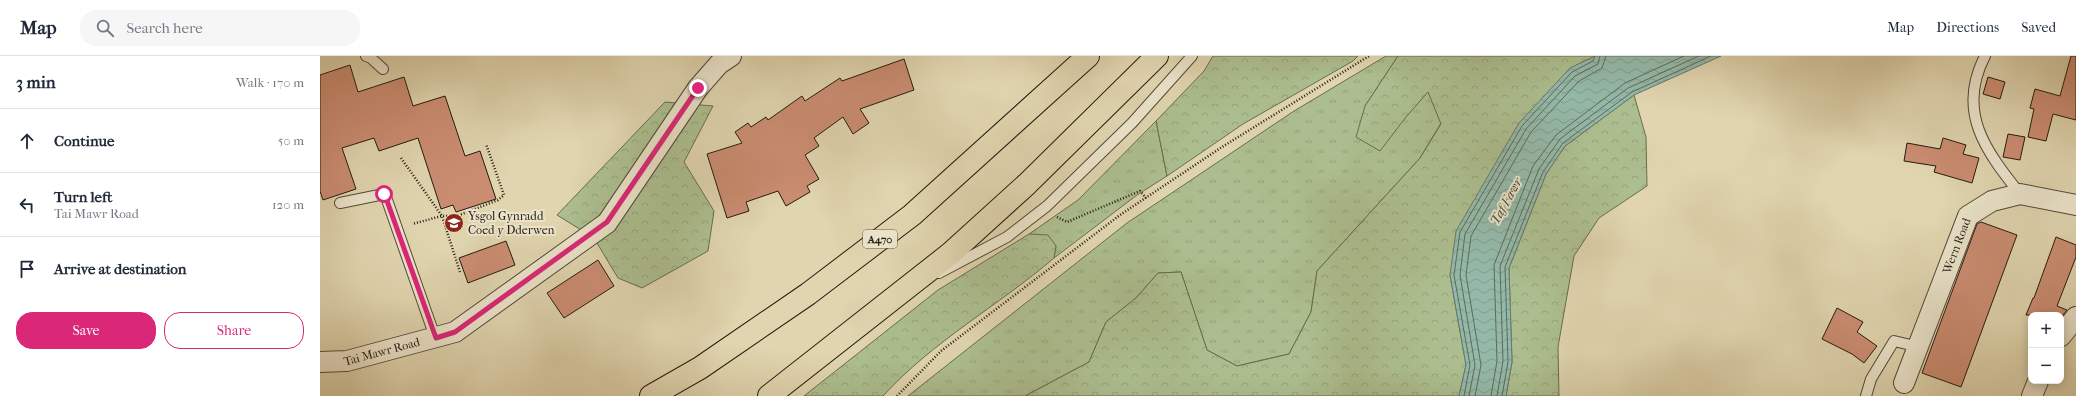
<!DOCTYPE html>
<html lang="en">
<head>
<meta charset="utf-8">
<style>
  body { margin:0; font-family:"IM FELL French Canon",serif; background:#f6f6f7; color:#1f2937 }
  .controls { position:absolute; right:12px; bottom:12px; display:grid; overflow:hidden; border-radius:8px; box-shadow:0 2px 10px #0003 }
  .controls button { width:36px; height:36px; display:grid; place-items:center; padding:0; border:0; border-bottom:1px solid #e0e1e3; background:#fff; color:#1f2937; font:20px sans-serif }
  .stop { position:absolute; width:12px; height:12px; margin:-9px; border:3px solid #db2777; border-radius:50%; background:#fff }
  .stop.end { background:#db2777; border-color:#fff; box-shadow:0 1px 4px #0008 }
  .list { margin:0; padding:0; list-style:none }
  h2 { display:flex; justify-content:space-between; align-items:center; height:52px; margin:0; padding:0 16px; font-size:17px }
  h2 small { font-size:13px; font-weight:400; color:#747a83 }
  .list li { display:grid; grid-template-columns:26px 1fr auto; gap:12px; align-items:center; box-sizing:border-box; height:64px; padding:0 16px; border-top:1px solid #e0e1e3 }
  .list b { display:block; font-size:15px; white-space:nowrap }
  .list p { margin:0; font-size:13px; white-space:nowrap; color:#747a83 }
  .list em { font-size:13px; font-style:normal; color:#747a83 }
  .actions { display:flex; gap:8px; padding:12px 16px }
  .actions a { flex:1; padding:9px 0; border:1px solid #db2777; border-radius:16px; text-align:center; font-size:14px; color:#db2777 }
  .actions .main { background:#db2777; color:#fff }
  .icon { flex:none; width:22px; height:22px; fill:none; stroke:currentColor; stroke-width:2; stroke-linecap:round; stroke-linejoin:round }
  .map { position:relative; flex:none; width:1756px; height:340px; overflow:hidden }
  header { display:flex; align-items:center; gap:24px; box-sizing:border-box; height:56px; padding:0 20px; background:#fff; border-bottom:1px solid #e0e1e3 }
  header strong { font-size:19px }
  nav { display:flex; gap:22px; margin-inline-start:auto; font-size:14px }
  .search { width:280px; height:36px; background:#f6f6f7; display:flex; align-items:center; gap:10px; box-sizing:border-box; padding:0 14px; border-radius:16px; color:#747a83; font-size:15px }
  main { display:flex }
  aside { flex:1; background:#fff }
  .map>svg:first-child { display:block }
  .grass { fill:url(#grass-tufts); stroke:#686c50 }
  .forest { fill:url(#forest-crowns); stroke:#686c50 }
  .water { fill:url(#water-waves); stroke:#677a6c }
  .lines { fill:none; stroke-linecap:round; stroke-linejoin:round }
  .shore { stroke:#5c6a5d; stroke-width:1 }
  .building { fill:#cb8d72; stroke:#241b12 }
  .lane-casing { stroke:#534a39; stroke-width:12 }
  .street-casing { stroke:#534a39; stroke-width:22 }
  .highway-casing { stroke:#241b12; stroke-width:24 }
  .path { stroke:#241b12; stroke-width:2.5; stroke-dasharray:1 2; stroke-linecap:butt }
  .lane { stroke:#ebe4cb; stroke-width:10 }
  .street { stroke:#ebe4cb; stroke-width:20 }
  .highway { stroke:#e0d5af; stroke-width:22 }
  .route { stroke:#db2777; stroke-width:5 }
  .labels { text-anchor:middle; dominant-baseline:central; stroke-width:4; stroke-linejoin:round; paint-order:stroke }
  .shield { fill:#ebe4cb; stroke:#60574a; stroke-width:1 }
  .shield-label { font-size:11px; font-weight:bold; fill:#241b12 }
  .poi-label { font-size:12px; fill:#241b12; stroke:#ebe4cb; text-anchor:start }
  .street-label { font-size:12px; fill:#241b12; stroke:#ebe4cb }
  .water-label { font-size:13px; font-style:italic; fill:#464a3f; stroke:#ebe4cb }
</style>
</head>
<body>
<header>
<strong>Map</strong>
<div class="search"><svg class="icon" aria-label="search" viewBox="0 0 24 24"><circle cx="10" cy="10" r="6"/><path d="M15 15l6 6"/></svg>Search here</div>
<nav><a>Map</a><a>Directions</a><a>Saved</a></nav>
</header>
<main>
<aside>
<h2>3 min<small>Walk · 170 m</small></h2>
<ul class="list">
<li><svg class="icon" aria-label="ahead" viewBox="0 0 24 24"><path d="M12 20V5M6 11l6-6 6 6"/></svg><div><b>Continue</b></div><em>50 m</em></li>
<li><svg class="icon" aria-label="left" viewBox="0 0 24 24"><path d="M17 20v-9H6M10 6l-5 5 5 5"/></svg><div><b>Turn left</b><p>Tai Mawr Road</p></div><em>120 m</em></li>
<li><svg class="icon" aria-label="arrive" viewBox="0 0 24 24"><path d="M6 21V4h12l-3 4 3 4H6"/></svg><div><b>Arrive at destination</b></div></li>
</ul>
<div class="actions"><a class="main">Save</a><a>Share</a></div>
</aside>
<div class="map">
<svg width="1756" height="340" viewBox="0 0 1756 340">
  <defs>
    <pattern id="grass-tufts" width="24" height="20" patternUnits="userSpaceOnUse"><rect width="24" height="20" fill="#acbe8f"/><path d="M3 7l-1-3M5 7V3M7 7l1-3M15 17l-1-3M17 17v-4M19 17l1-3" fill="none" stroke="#94a37a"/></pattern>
    <pattern id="forest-crowns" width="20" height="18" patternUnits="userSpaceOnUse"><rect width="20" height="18" fill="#acbe8f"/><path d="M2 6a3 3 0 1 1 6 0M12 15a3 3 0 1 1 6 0" fill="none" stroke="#94a37a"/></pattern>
    <pattern id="water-waves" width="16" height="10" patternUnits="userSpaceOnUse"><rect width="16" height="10" fill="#94b9a8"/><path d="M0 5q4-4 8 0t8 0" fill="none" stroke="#7f9e90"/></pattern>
  </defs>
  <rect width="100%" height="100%" fill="#e0d5af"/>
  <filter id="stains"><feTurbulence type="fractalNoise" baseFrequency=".005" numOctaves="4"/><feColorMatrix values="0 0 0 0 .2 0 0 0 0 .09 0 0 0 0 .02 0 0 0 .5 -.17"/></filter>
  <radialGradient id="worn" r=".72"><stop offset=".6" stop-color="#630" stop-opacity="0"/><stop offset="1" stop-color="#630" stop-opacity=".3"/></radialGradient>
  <path class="grass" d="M1066,0H1078L1045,50L1086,61L1108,35L1121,67L1100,102L997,215L991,256L969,298L917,310L887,294L861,216L838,217L816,242L786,266L769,306L705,340H588L807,167L974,55Z
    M836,65L847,120L817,139L734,202L736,190L709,178L758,144Z"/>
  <path class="forest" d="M893,0H1038L1033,5L923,68L847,120L836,65L884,15Z
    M1078,0H1275L1249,13L1130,219L1146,309L1139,340H705L769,306L786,266L816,242L838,217L861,216L887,294L917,310L969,298L991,256L997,215L1100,102L1121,68L1108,36L1086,61L1060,95L1036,81L1045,50Z
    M1314,39L1326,81L1327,130L1279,162L1254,200L1238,291L1239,340H1186L1192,306L1189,212L1226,118L1245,90Z
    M345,46L393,50L364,106L394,155L388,195L322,232L298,222L274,182L237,159Z
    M709,178L728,179L736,190L734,202C678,250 613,285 563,340H484L618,234Z"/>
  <path class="water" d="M1275,0H1401L1314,39L1245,90L1226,118L1189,212L1192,306L1186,340H1139L1146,309L1130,219L1136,175L1199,67L1250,12Z"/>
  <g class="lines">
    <path class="shore" d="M1144,340L1150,309L1134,219L1140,176L1202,70L1252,16L1273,5L1275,0
      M1149,340L1155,309L1140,219L1145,178L1206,73L1255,20L1278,8L1280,0
      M1155,340L1161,309L1146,219L1151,180L1211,76L1259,25L1282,12L1286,0
      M1171,340L1177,305L1174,209L1213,110L1236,79L1305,27L1364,0
      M1177,340L1183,305L1180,210L1219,113L1240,83L1308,32L1379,0
      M1182,340L1188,306L1185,211L1223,116L1243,87L1312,36L1391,0"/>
  </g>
  <path class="building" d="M1751,0H1756V64L1733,58L1726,85L1708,81L1714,53L1710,52L1715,33L1740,40Z
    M584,3L594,34L540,53L549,67L533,78L523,61L494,82L499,90L485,99L499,123L487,130L490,136L466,150L458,135L426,146L429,155L407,162L387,98L422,87L415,76L428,67L431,71L446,61L448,64L482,40L485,45L520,22L522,25Z
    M30,9L38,36L84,21L93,50L125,40L145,100L160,95L176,143L136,156L133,149L121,153L98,82L59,95L54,82L22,92L36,133L3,144L0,135V19Z
    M1668,21L1685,26L1680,43L1663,38Z
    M1688,78L1705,81L1700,104L1683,101Z
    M1623,82L1646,89L1643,98L1659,102L1652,127L1614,116L1616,110L1584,105L1587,87L1620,93Z
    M1661,166L1697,179L1641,331L1602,317L1657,168Z
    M1736,181L1756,189V201L1737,250L1747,254L1743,259H1706L1713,242H1714Z
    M186,185L195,209L148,227L139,202Z
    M278,204L294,230L244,262L227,237Z
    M1517,252L1543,266L1537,276L1557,290L1544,307L1532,298L1502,283Z"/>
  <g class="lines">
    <defs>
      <path id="lane" d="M46,0L51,2L63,13
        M1665,0C1636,56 1666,95 1700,138
        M20,147L64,138L66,141L115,281
        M619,217L687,181L727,150L812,67L872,0
        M1546,340L1551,323L1574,285L1599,291"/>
      <g id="street">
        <path d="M1741,280L1756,261"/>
        <path id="s1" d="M0,306L27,305L135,276L287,167L378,32L399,8L411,0"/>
        <path id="s2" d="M1584,327L1648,160L1672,145L1700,138L1756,149"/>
        <path d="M1712,340L1718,325"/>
      </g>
      <path id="highway" d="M331,340L380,312L488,238L592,159L768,0
        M449,340L631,197L707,128L837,0"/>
    </defs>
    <use href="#lane" class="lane-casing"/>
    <use href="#street" class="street-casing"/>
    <use href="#highway" class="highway-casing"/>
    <path class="path" d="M81,102L122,160L92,168
      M737,161L747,166L820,135L826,142
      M140,216L122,160H137L178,144L184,139L166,88
      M577,340L621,295L800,159L902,91L1049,0"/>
    <use href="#lane" class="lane"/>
    <use href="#street" class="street"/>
    <use href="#highway" class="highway"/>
  </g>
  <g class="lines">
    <path class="route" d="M64,138L66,142L116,282L135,276L287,166L378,32"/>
  </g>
  <defs>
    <symbol id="school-disc" viewBox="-11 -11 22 22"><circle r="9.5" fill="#8f2418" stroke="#ebe4cb"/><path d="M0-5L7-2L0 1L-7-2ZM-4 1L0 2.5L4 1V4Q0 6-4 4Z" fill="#fff"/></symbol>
  </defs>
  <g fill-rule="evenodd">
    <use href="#school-disc" x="123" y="156" width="22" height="22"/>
  </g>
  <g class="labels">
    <rect class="shield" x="543" y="174" width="34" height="18" rx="3"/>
    <g class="shield-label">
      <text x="560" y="183">A470</text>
    </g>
    <g class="poi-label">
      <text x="148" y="160">Ysgol Gynradd<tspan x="148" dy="14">Coed y Dderwen</tspan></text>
    </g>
    <g class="street-label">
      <text stroke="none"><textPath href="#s2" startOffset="147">Wern Road</textPath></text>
      <text stroke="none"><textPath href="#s1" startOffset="63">Tai Mawr Road</textPath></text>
    </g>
    <g class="water-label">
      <text transform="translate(1186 145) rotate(-61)">Taf Fawr</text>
    </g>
  </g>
  <rect width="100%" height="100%" filter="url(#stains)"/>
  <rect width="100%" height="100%" fill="url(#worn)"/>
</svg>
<div class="controls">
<button>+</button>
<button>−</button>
</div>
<div class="stop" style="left:64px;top:138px"></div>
<div class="stop end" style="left:378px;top:32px"></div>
</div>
</main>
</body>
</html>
